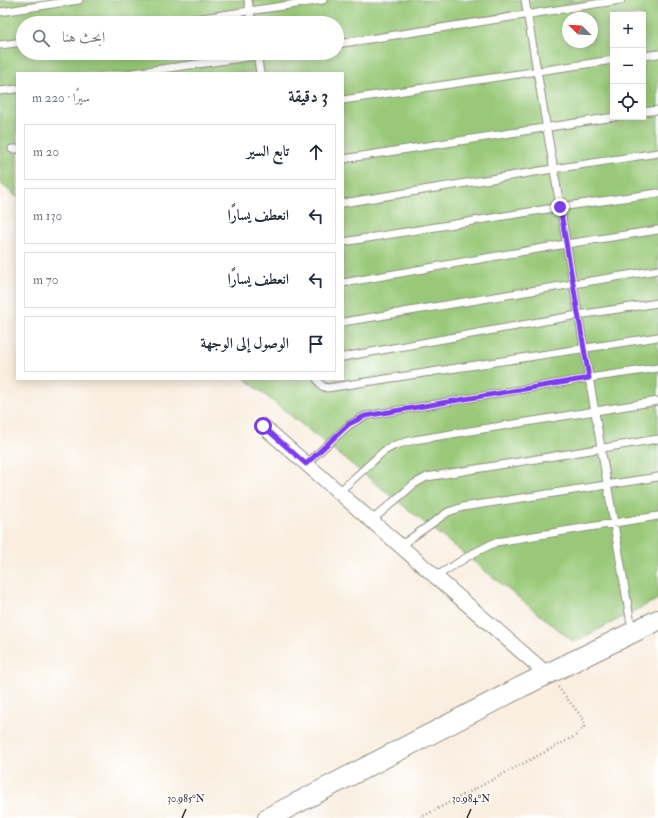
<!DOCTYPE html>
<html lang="ar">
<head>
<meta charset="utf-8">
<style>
  body { margin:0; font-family:"IM FELL Double Pica",Amiri,serif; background:#f6f6f7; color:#1f2937; direction:rtl }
  .controls { position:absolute; right:12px; top:12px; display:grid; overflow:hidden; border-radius:0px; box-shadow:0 2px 10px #0003 }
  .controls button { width:36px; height:36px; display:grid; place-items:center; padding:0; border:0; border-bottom:1px solid #e0e1e3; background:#fff; color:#1f2937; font:20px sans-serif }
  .compass { position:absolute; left:562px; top:12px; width:36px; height:36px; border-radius:50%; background:#fff; box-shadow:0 2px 10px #0003; rotate:294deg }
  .stop { position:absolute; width:12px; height:12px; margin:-9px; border:3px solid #7c3aed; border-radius:50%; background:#fff }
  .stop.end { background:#7c3aed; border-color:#fff; box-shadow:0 1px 4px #0008 }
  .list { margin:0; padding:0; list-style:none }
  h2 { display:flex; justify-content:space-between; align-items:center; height:52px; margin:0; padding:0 16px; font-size:17px }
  h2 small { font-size:13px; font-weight:400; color:#747a83 }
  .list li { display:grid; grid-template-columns:26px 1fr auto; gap:12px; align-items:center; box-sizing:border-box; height:56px; margin:0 8px 8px; padding:0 8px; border:1px solid #e0e1e3; border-radius:0px }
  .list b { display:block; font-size:15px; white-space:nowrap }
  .list em { font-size:13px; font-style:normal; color:#747a83 }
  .icon { flex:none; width:22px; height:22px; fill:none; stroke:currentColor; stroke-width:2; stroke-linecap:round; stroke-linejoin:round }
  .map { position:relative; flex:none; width:658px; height:818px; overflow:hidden; direction:ltr }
  .search { position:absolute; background:#fff; box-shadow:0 2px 10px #0003; left:16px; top:16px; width:328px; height:44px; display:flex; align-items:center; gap:10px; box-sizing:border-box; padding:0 14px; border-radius:22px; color:#747a83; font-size:15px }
  .panel { position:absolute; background:#fff; box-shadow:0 2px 10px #0003; left:16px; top:72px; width:328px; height:308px; border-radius:0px; direction:rtl }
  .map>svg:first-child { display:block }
  .green { fill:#99c978; stroke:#627a52; fill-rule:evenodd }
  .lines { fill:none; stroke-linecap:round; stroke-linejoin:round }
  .lane-casing { stroke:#928c85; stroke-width:9 }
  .street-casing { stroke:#928c85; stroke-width:16 }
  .secondary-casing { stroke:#928c85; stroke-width:22 }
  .path { stroke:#928c85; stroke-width:2.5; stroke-dasharray:1 3; stroke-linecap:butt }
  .lane { stroke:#fff; stroke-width:7 }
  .street { stroke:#fff; stroke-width:14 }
  .secondary { stroke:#fff; stroke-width:20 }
  .route { stroke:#7c3aed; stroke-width:5 }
  .ticks { fill:none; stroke:#2b2b2b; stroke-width:1.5 }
  .ticks-label { font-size:10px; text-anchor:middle; fill:#2b2b2b; stroke:#fff; stroke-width:3; stroke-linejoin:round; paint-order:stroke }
</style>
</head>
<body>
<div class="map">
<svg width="658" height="818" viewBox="0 0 658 818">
  <rect width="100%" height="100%" fill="#fff"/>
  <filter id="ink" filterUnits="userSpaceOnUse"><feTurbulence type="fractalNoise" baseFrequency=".025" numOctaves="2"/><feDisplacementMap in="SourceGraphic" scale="8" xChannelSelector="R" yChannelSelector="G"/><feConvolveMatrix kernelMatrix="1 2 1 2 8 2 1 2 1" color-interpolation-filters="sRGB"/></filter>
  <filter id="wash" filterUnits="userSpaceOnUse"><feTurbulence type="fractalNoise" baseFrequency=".012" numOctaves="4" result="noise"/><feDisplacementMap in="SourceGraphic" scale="16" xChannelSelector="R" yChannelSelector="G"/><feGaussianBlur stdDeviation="0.9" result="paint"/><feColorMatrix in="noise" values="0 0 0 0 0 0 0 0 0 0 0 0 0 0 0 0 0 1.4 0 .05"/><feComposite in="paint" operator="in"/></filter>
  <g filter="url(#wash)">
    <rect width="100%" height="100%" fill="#f9eedf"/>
    <path class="green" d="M0,0H658V599L574,642L245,379H343V73H17V197L0,183ZM613,15H643V117H613ZM568,18H592V42H568ZM23,23H337V53H23Z"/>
  </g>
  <g filter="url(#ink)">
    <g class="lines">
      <defs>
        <path id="lane" d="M248,0L252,23
          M525,0L632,630
          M0,12L79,0
          M168,23L323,0
          M337,44L621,0
          M0,45L23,42
          M257,53L260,73
          M643,56L658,54
          M133,73L276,53
          M0,91L17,89
          M343,100L613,60
          M643,112L658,110
          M12,149H17
          M343,159L614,117
          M343,203L553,169L658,153
          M343,242L560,207L658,193
          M343,283L566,244L658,230
          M343,322L658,270
          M343,357L578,315L658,303
          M317,379L322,386L327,388L658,337
          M306,464L349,425L365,416L589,378L658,368
          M339,492L384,451L395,445L414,440L658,401
          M371,521L414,484L427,477L658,439
          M400,546L448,512L463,507L658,477
          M435,577L472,554L496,542L658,516"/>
        <path id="street" d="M263,426L547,674"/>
        <path id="secondary" d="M268,818L523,686L658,620"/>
      </defs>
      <use href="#lane" class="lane-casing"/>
      <use href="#street" class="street-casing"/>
      <use href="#secondary" class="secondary-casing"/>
      <path class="path" d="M420,818L575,736L584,727V720L558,687"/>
      <use href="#lane" class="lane"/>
      <use href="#street" class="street"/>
      <use href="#secondary" class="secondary"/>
    </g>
  </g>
  <g class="lines" filter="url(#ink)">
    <path class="route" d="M263,426L306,464L349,424L365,416L589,378L560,207"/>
  </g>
  <path class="ticks" d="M182,818L186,809M467,818L471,809"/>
  <g class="ticks-label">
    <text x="186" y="802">30.985°N</text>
    <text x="471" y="802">30.984°N</text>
  </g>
</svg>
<div class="controls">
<button>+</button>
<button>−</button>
<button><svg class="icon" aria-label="locate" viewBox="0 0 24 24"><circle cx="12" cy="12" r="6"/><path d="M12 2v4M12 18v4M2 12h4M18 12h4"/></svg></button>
</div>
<svg class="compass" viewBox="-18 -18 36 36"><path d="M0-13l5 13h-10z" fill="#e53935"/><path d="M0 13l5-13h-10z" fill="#747a83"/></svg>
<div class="stop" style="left:263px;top:426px"></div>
<div class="stop end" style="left:560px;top:207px"></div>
<div class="search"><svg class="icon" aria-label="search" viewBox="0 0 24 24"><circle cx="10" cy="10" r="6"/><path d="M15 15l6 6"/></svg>ابحث هنا</div>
<section class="panel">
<h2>3 دقيقة<small>سيرًا · 220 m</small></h2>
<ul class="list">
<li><svg class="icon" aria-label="ahead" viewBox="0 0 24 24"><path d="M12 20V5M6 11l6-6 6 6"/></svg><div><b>تابع السير</b></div><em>20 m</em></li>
<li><svg class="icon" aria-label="left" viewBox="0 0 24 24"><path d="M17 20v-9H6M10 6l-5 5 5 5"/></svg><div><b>انعطف يسارًا</b></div><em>130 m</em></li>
<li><svg class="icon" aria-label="left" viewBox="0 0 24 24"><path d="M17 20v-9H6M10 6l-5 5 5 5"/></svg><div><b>انعطف يسارًا</b></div><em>70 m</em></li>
<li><svg class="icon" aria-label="arrive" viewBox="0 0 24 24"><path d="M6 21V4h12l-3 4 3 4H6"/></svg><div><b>الوصول إلى الوجهة</b></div></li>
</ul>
</section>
</div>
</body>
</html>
